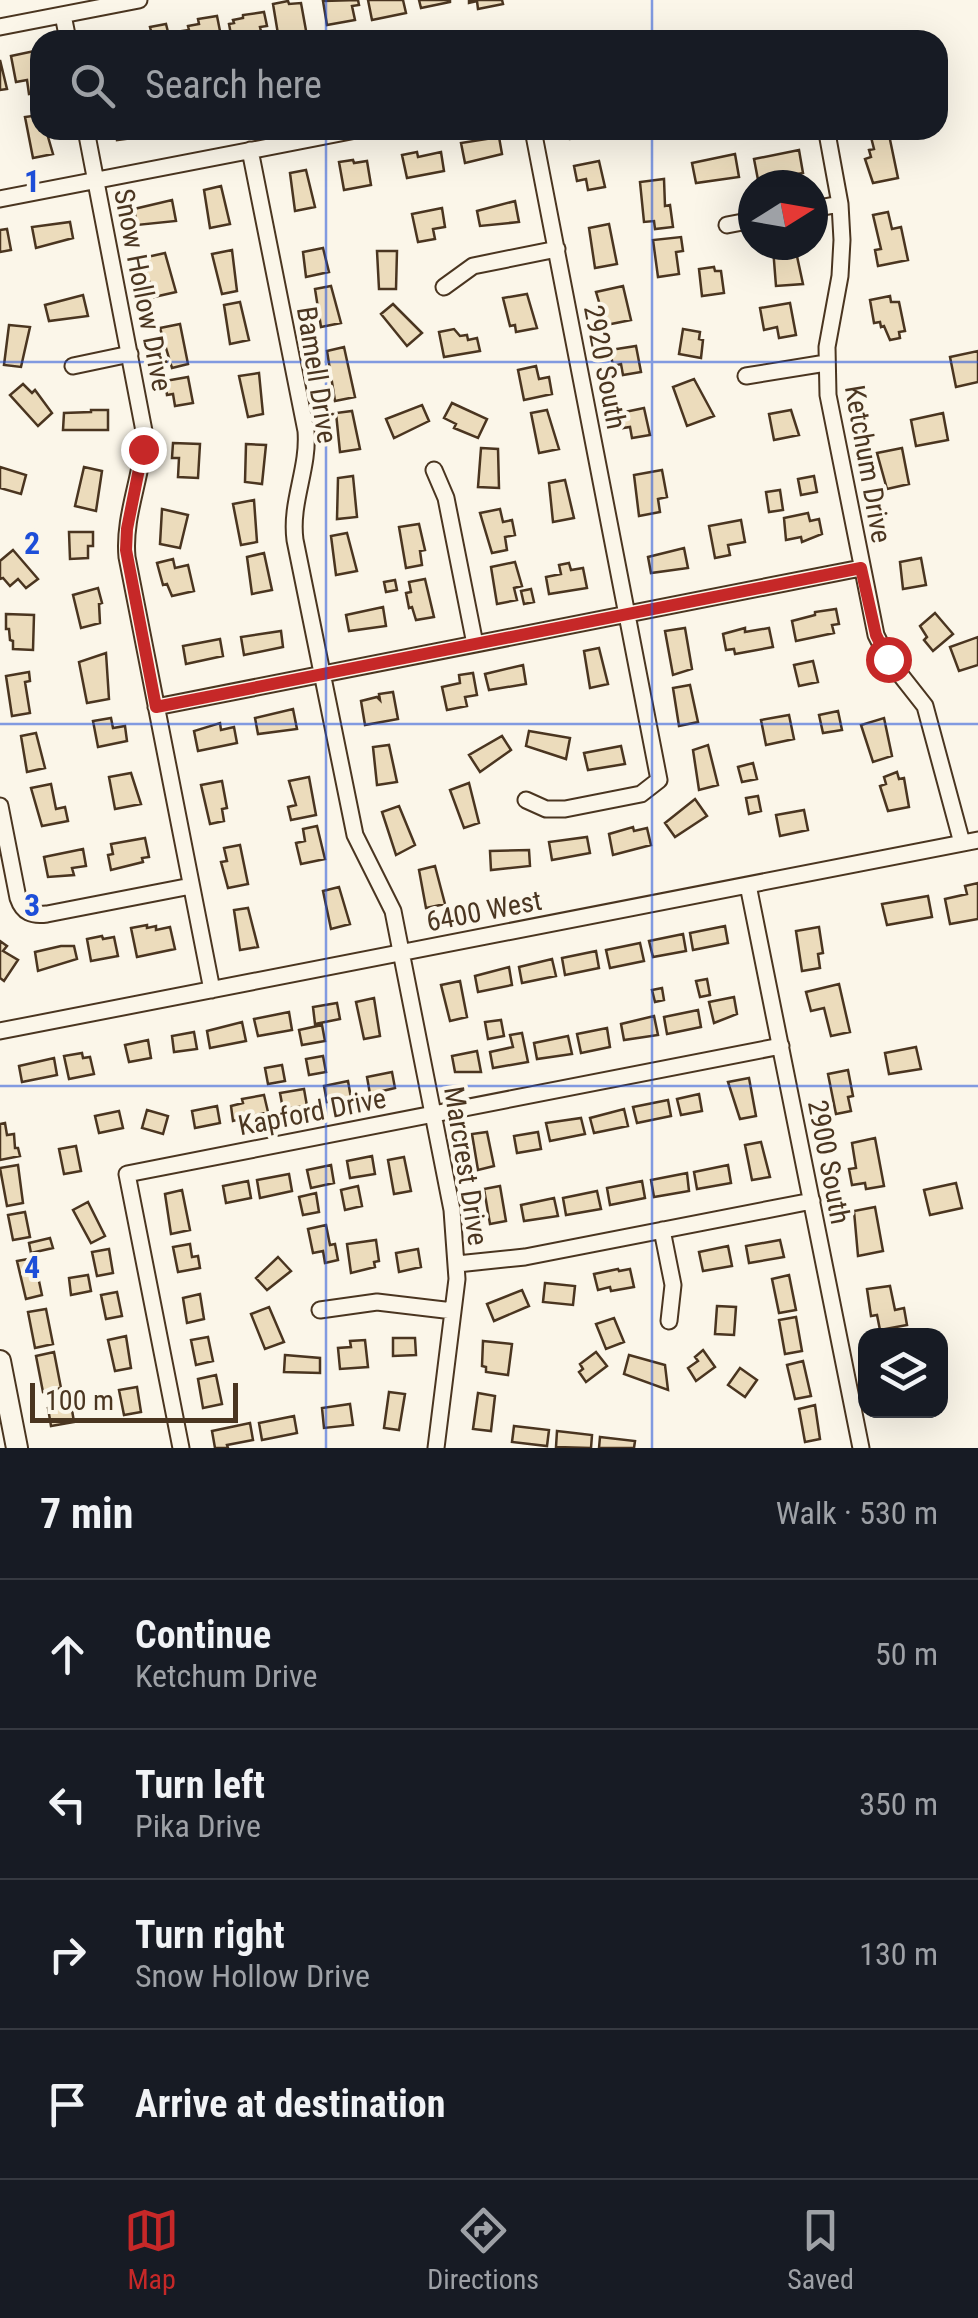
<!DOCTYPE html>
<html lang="en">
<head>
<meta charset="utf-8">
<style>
  body { margin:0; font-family:"Roboto Condensed",sans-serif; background:#20242c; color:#f1f3f6 }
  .controls { position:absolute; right:30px; bottom:30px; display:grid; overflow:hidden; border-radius:20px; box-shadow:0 10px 40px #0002 }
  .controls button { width:90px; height:90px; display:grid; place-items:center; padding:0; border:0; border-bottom:2px solid #363941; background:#171b24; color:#f1f3f6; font:50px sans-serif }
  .compass { position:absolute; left:738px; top:170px; width:90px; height:90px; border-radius:50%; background:#171b24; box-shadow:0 10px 40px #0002; rotate:79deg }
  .scale { position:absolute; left:30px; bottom:25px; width:208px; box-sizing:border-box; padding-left:10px; border:5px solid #4a3520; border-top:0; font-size:28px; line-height:35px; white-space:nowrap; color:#4a3520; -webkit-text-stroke:8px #fbf6e9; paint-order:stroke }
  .stop { position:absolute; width:30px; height:30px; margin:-22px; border:8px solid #c62828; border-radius:50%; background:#fff }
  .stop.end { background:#c62828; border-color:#fff; box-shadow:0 2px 10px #0008 }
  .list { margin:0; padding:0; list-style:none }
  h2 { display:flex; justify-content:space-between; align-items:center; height:130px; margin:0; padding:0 40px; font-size:42px }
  h2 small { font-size:32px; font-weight:400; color:#9ea1a6 }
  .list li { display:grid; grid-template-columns:65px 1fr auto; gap:30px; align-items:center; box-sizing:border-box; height:150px; padding:0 40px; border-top:2px solid #363941 }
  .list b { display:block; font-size:38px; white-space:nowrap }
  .list p { margin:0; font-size:32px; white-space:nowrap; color:#9ea1a6 }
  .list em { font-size:32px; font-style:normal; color:#9ea1a6 }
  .icon { flex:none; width:55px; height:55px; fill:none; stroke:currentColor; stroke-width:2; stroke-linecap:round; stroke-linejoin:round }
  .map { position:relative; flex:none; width:978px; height:1448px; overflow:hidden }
  .search { position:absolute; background:#171b24; box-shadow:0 10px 40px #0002; left:30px; right:30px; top:30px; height:110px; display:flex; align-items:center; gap:25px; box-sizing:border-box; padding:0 35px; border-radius:30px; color:#9ea1a6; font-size:38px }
  .sheet { height:730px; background:#171b24 }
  nav { display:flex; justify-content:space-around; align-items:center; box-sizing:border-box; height:140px; border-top:2px solid #363941; background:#171b24; font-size:28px; color:#9ea1a6 }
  nav a { display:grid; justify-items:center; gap:5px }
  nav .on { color:#c62828 }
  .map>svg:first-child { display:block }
  .building { fill:#ecdcbc; stroke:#4a3520; stroke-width:2.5 }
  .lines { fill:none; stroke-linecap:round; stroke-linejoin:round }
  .minor-casing { stroke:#4a3520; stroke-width:19 }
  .major-casing { stroke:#4a3520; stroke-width:24 }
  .minor { stroke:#fbf6e9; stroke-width:15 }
  .major { stroke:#fbf6e9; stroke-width:20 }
  .route { stroke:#c62828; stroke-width:12 }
  .grid { fill:none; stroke:#1d4ed8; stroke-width:2.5; stroke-opacity:0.55 }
  .labels { text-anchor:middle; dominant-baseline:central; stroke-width:8; stroke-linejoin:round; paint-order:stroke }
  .street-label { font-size:28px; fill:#4a3520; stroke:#fbf6e9 }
  .grid-label { font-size:32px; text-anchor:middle; font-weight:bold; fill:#1d4ed8; stroke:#fbf6e9; stroke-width:8; stroke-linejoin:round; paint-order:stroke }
</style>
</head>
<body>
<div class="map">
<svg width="978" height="1448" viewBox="0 0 978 1448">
  <rect width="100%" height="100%" fill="#fbf6e9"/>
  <path class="building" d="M358,0L359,5L352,6L355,20L327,25L323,1Z
    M368,0H403L406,13L372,20Z
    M419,0H450V2L421,8Z
    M469,0H502L503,4L478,9L477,1L469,3Z
    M288,1L289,4L301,3L307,36L279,40L273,4Z
    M264,12L267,26L260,27L263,40H232L229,24L234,23L233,20L243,18V15Z
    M217,16L220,31L215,32L217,40H184L182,31L189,30L188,26L199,24L198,19Z
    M166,24L170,40H136L135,36L151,31L150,27Z
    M514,33L515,40H486L499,35Z
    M116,34L117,38L124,37L125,40H98Z
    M39,50L40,92L29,94L27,80L16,82L11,56Z
    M0,60L7,89L0,90Z
    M40,115V130H46L53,154L33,158L25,117Z
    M116,130H155L156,135L117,140Z
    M569,130H589V137L570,139Z
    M888,130L898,178L873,183L865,159L871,157L869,150L874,149L870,133Z
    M499,137L502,154L465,163L461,143Z
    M799,150L803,173L780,177L781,183L759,185L754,159Z
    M417,152L418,157L441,152L444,171L407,178L402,155Z
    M735,154L739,177L696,183L692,163Z
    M353,160L354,163L367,161L371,185L344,190L339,162Z
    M599,161L605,187L588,190L586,179L577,181L574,166Z
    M306,170L315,207L295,211L290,173Z
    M664,179L665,206L670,205L673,227L655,229L654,221L644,222L640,182Z
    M221,186L230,224L210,228L204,190Z
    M172,200L176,221L137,225L134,209Z
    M515,201L519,222L480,226L477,211Z
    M442,208L445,227L433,229L435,239L418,242L412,214Z
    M888,212L892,229L901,227L908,260L878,266L875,250L881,249L873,215Z
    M70,222L73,238L36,248L32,227Z
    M609,224L617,264L595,268L589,228Z
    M7,229L11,250L0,252V230Z
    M681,237L683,251L676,252L679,274L658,277L653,240Z
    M795,247L803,284L776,286L773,248Z
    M323,248L329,272L306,277L303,252Z
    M232,250L237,291L222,294L212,254Z
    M377,251H397L396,289H379Z
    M165,253L176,292L154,297L146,271L149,270L147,257Z
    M714,267L715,271H721L724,293L702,296L699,269Z
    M331,286L341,323L321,327L315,289Z
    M623,286L631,320L606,325L596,292Z
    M527,294L537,328L516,332L515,325L510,326L503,298Z
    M83,295L88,316L49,321L45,305Z
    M890,296L891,302H899L905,331L899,332L900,338L890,340L884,326L881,327L880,322L874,323L870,300Z
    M240,302L249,340L230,344L224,305Z
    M790,303L796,335L779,338L777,327L764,330L760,308Z
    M393,304L422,333L407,346L381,314Z
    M180,324L188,364L172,368L160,328Z
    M9,325L30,327L21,367L4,365Z
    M454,329L460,336L467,335L468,340L477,338L480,351L444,357L439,332Z
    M683,329L700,332L699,339L703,340L701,358L679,354Z
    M636,346L641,372L623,375L621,364L613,366L610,350Z
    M344,347L355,397L335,401L327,351Z
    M978,351V382L956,387L950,357Z
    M536,366L539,379L549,377L552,394L524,400L518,370Z
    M259,373L263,414L248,417L239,376Z
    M188,377L193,403L175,406L173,394L167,395L165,381Z
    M694,379L714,416L687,426L673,387Z
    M23,384L32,393L35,390L52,413L38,426L10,395Z
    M452,403L487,419L478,438L454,428L456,424L444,418Z
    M422,405L429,421L394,438L386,419Z
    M644,408L650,435L632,438L630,427L623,428L620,413Z
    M91,410H108V430H63L64,413L91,412Z
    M547,410L559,449L539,453L531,413Z
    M791,410L799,435L774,440L769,414Z
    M352,411L360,449L340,452L336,413Z
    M943,413L948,440L916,446L911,420Z
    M173,443L200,444L198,478L178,477L179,458H172Z
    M246,444L266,445L262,484L245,482Z
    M481,448L498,449L499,488L478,487Z
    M902,448L909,484L887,489L877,453Z
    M0,467L26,475L21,494L0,488Z
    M84,467L102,471L96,511L75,506Z
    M662,470L667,497L658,499L660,512L639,516L634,475Z
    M353,476L357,517L337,519L338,478Z
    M814,476L817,492L801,495L798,479Z
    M565,480L574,518L553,522L549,483Z
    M780,490L783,510L769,512L766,492Z
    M254,500L257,542L241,545L233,504Z
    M162,509L188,515L180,548L160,544Z
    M500,509L503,522L512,520L515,535L505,537L507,550L492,553L480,513Z
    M808,513L810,521L819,519L822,534L802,542L801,537L786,540L784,518Z
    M741,520L745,542L728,545L730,555L715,558L709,526Z
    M419,524L425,550L420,551L422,565L406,568L399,527Z
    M69,532H93V546H88V558L70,559Z
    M347,533L357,571L336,575L331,536Z
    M684,548L688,568L651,573L648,557Z
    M13,550L38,579L26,588L18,579L10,586L3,578L0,579V561Z
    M264,553L272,590L252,594L247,557Z
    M921,558L926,585L903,589L900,562Z
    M173,559L175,568L188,565L194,591L172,596L167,584L163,585L157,563Z
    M515,562L522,586L514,588L517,600L497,604L491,567Z
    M569,563L571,570L583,568L587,588L549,594L546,577L561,574L559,565Z
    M425,579L434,617L416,620L412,607L409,608L406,593L411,592L409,582Z
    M395,580L397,590L386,592L384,582Z
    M98,588L102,603L99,604L100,623L81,628L73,595Z
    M531,589L534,602L524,604L521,591Z
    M383,607L386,626L349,631L346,615Z
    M836,609L839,624L832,625L834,633L796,641L792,621L815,615V612Z
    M935,613L953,634L933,651L924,640L927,637L920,626Z
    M6,614L34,615L33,650L13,649V641L10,640L9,629H6Z
    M685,628L692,669L673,675L665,631Z
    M745,628V632L769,628L773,647L735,654L734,649L726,650L723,634Z
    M281,631L283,647L244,655L241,637Z
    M978,637V665L959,671L950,647Z
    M220,639L223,656L186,664L183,646Z
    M599,648L608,684L590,688L584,651Z
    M106,653L109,699L87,703L79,662Z
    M813,661L818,682L799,686L794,665Z
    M523,665L526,684L489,690L485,674Z
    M29,672L30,681L25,682L30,713L12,716L6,676Z
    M473,673L477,695L465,697L467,706L447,710L442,687L460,683L459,675Z
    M690,685L698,722L679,726L673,688Z
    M393,692L398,719L365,725L361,701L377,697L380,700L379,694Z
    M293,709L297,729L258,734L255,718Z
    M838,711L842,730L823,733L819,715Z
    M789,715L794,739L766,745L761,720Z
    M111,718L113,728L125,726L127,741L98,747L93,721Z
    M884,718L892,756L873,762L861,725Z
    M220,723L221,730L234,727L237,743L198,751L194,731Z
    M529,731L570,738L566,759L526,746Z
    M36,733L45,768L27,772L21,736Z
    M502,736L511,750L480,772L469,755Z
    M389,745L397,782L377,785L373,747Z
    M708,745L718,785L699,790L693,750Z
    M621,746L625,764L588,770L584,753Z
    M753,763L757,779L742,782L738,767Z
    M897,772L899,779L904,778L909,807L888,811L880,786L886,784L884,777Z
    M131,773L141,804L115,809L109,777Z
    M309,777L316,815L291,820L288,807L296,805L289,781Z
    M222,781L227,808L222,809L224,821L210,824L201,785Z
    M469,783L479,823L464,828L450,790Z
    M51,784L56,809L65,807L68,821L42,826L31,788Z
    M758,796L761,811L749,814L746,798Z
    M695,799L707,816L675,837L665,823Z
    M399,806L415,845L396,855L382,812Z
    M804,810L808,830L780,836L776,815Z
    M317,826L325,859L301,864L296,843L305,841L303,829Z
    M633,827L634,831L647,828L651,845L613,855L609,834Z
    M587,837L590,853L552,860L549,842Z
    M145,838L149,857L142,858L143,862L111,870L108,855L113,854L111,844Z
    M240,845L248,884L228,888L221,862L227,861L224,848Z
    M83,849L86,866L72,868L74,875L48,877L44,857Z
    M529,850L530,866L491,870L490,851Z
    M435,866L445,904L426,908L419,870Z
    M978,883V919L950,924L945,899L967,894L965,886Z
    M339,887L350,924L331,929L323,891Z
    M928,896L932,917L887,925L882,904Z
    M248,908L258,947L240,950L234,910Z
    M147,925V928L156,926V930L170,927L175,949L137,957L131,928Z
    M725,926L728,943L693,950L690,933Z
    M819,927L823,953L818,954L820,968L802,971L796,931Z
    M683,934L686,951L653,957L649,941Z
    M102,936L103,939L114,937L118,956L91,961L87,939Z
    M0,941L7,946L3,951L18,960L4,981L0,978Z
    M640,943L644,961L610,968L606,950Z
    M61,946H74L77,959L38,971L35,952Z
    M596,951L599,968L565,975L562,958Z
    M552,959L556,976L522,983L519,967Z
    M509,967L512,985L478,992L475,976Z
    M707,979L710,995L700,997L696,981Z
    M460,981L467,1017L450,1021L441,985Z
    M839,984L850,1032L831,1036L824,1008L811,1011L806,992Z
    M662,988L664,1000L655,1002L652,990Z
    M734,997L737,1014L714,1023L709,1002Z
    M374,998L380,1036L364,1039L356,1002Z
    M337,1003L340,1019L315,1024L313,1007Z
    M698,1010L701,1027L667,1034L664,1017Z
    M289,1012L292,1030L258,1036L254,1019Z
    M654,1016L658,1035L624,1040L621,1024Z
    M501,1020L504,1036L488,1039L485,1022Z
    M242,1022L246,1041L210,1048L207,1031Z
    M322,1025L325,1041L302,1045L299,1030Z
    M607,1028L610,1047L581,1053L577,1034Z
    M194,1032L197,1049L174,1052L172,1036Z
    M522,1033L528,1062L493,1068L490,1052L513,1047L510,1035Z
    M568,1036L572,1054L537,1059L534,1043Z
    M148,1040L151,1058L129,1062L125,1045Z
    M916,1047L921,1069L889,1074L885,1053Z
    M477,1051L481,1072H455L452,1056Z
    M82,1053L83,1058L90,1057L94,1074L69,1079L64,1056Z
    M323,1056L326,1072L309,1075L306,1059Z
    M54,1058L57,1075L22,1082L19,1066Z
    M282,1065L285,1081L268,1084L265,1068Z
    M848,1070L853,1096L848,1097L851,1111L836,1114L828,1074Z
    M392,1072L395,1088L370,1094L367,1077Z
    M749,1078L756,1116L740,1119L728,1082Z
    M348,1081L351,1098L327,1102L324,1086Z
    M304,1089L307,1106L283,1109L280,1093Z
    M699,1094L702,1111L681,1115L677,1099Z
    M264,1095L268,1112L233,1121L231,1106L243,1103L242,1099Z
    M668,1100L671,1116L637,1123L633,1107Z
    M217,1106L220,1123L195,1128L192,1111Z
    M624,1109L628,1126L594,1133L590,1118Z
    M147,1110L168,1116L163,1134L142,1128Z
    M119,1111L123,1128L99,1133L95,1116Z
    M581,1118L585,1134L550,1141L546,1123Z
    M5,1123L7,1135L14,1134L15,1148H18L20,1156L0,1160V1124Z
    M487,1132L494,1166L478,1170L472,1134Z
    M538,1132L541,1149L517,1153L514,1136Z
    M875,1138L884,1186L866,1189L865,1183L852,1185L849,1169L856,1168L852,1143Z
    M761,1142L770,1177L752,1180L745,1145Z
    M76,1146L81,1171L64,1174L59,1149Z
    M372,1156L375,1174L350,1178L347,1161Z
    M404,1157L411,1191L394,1194L388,1160Z
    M18,1165L23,1203L7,1206L0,1168Z
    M331,1165L334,1183L311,1188L307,1170Z
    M728,1165L731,1183L697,1189L694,1172Z
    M687,1173L689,1191L654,1197L651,1180Z
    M289,1174L292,1191L260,1198L257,1180Z
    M248,1181L251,1198L226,1203L223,1186Z
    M642,1181L645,1198L610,1205L607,1188Z
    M956,1183L962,1208L930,1215L924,1190Z
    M358,1186L362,1206L345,1210L341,1190Z
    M500,1186L506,1221L490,1224L484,1189Z
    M182,1190L190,1230L171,1234L165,1194Z
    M597,1191L601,1209L566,1215L563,1198Z
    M316,1193L319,1212L303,1215L299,1197Z
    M554,1198L558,1216L524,1221L521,1205Z
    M88,1202L105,1236L91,1243L73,1210Z
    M875,1207L883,1251L858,1256L854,1211Z
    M25,1212L30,1237L13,1240L8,1215Z
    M326,1225L330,1245L335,1244L338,1260L325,1263L323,1251L313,1253L308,1229Z
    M50,1238L53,1248L31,1253L29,1243Z
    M376,1240L379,1261L374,1262L375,1267L351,1273L347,1244Z
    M780,1240L784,1257L749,1263L746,1246Z
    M190,1244L192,1257L198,1256L200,1268L178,1272L173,1247Z
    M728,1246L732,1266L703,1271L699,1252Z
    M109,1249L113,1273L97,1276L92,1252Z
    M418,1249L421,1267L399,1272L396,1253Z
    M278,1257L291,1271L267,1290L256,1278Z
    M34,1258L42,1295L26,1299L17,1261Z
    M618,1269L619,1271L630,1269L634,1287L611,1291L610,1287L598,1290L594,1274Z
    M88,1275L91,1291L71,1295L69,1278Z
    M789,1275L796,1310L779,1313L772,1279Z
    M545,1283L575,1286L573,1305L543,1302Z
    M890,1286L895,1310L904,1308L907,1325L880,1330L877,1315L871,1316L867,1289Z
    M522,1290L529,1306L494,1321L487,1304Z
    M117,1292L122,1316L106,1319L101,1295Z
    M200,1294L204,1319L187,1323L183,1298Z
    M717,1306L736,1307L734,1335L715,1334Z
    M269,1307L284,1342L265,1349L251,1314Z
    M46,1309L53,1344L35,1348L28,1312Z
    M796,1317L802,1351L785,1354L779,1320Z
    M614,1318L624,1342L606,1349L596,1324Z
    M126,1336L131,1368L115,1371L108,1340Z
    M208,1337L213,1361L196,1365L191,1340Z
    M393,1338H415L416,1355L393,1356Z
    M365,1340L368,1367L340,1369L338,1348L351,1347L350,1341Z
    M483,1341L512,1344L508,1375L486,1372V1367L482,1366Z
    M703,1350L715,1367L696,1381L688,1368L698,1361L695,1357Z
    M54,1352L61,1388L43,1392L36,1356Z
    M596,1352L607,1366L586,1382L579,1372L583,1369L580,1364Z
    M285,1355L320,1358V1373L284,1372Z
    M629,1355L665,1365L668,1390L624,1374Z
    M803,1361L811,1396L795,1399L787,1365Z
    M740,1368L757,1380L745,1397L728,1385Z
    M216,1375L222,1404L203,1408L198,1379Z
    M137,1387L141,1412L124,1415L119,1390Z
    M389,1392L405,1394L399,1430L384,1428Z
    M478,1393L495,1396L491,1431L473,1429Z
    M71,1404L74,1422L51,1426L48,1408Z
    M350,1404L353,1425L324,1428L322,1408Z
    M815,1405L820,1439L805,1442L799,1409Z
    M294,1416L297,1433L262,1440L259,1423Z
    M250,1423L253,1440L227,1445L228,1448H215L212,1431Z
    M514,1426L549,1430L547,1446L512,1442Z
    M557,1431L592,1435L591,1448L556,1447Z
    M600,1437L635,1441L634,1448H599Z"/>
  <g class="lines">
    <defs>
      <path id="minor" d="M63,15L68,40
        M0,27L139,0
        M86,130L144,431C144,474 123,514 127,557L212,990
        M827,133L840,204L842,240L840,276L827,347L828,395L876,635L888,659L925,706L962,843
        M250,150L306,431C309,469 290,502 295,540L355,835L393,911L452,1210L457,1279L436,1448
        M0,199L356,130
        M813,209L840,204
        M727,225L753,220
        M444,287L473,266L557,249
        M73,366L130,354
        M746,376L826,363
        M434,470L446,498L475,644
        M156,707L861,568
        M526,800L546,809H565L641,794L659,780L533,130
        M0,806L18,898C23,913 32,916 47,914L191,886
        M748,885L861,1448
        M0,1031L978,840
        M662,1230L673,1285L669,1321
        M457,1264L525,1257L812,1201
        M320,1310L377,1302L453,1311
        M181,1448L127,1174L781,1046"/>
      <path id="major" d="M0,1361L17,1448"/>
    </defs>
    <use href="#minor" class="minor-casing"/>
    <use href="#major" class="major-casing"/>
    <use href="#minor" class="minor"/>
    <use href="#major" class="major"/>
  </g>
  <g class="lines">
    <path class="route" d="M143,449L127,529L126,550L156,707L861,568L876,635L888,659"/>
  </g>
  <path class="grid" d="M326,0V40M652,0V40M326,130V1448M652,130V1448M0,362H978M0,724H978M0,1086H978"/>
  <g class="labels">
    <g class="street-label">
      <text transform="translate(143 290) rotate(79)">Snow Hollow Drive</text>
      <text transform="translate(605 367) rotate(79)">2920 South</text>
      <text transform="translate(317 375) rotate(81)">Bamell Drive</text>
      <text transform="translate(868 464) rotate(80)">Ketchum Drive</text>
      <text transform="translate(484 911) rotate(-11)">6400 West</text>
      <text transform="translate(312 1112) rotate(-11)">Kapford Drive</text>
      <text transform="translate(829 1162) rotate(79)">2900 South</text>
      <text transform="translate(466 1166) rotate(81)">Marcrest Drive</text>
    </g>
  </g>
  <g class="grid-label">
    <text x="32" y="192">1</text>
    <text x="32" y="554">2</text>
    <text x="32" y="916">3</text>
    <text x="32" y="1278">4</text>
  </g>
</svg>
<div class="controls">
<button><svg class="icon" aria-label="layers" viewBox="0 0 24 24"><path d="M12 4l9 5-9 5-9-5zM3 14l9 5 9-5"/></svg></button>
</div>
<svg class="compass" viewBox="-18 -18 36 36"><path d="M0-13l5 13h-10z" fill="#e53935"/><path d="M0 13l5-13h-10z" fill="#9ea1a6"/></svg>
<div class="scale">100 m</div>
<div class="stop" style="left:888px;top:659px"></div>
<div class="stop end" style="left:143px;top:449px"></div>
<div class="search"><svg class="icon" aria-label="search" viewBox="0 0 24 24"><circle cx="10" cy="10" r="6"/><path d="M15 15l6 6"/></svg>Search here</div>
</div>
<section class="sheet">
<h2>7 min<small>Walk · 530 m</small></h2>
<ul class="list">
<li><svg class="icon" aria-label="ahead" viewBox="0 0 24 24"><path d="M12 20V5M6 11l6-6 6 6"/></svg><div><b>Continue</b><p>Ketchum Drive</p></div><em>50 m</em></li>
<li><svg class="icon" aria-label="left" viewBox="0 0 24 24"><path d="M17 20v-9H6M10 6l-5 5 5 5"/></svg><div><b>Turn left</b><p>Pika Drive</p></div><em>350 m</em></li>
<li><svg class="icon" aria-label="right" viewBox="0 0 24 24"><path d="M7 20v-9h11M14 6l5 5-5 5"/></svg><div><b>Turn right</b><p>Snow Hollow Drive</p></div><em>130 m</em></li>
<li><svg class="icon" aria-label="arrive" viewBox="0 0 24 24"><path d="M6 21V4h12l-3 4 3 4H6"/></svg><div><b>Arrive at destination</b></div></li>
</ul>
</section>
<nav>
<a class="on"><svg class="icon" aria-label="map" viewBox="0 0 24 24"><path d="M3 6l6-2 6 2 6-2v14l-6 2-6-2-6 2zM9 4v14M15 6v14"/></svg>Map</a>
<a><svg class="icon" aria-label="directions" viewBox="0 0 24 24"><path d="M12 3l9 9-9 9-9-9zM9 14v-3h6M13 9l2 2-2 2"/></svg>Directions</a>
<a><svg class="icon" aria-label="saved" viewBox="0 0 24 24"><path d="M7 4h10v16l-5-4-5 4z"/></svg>Saved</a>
</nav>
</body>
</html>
